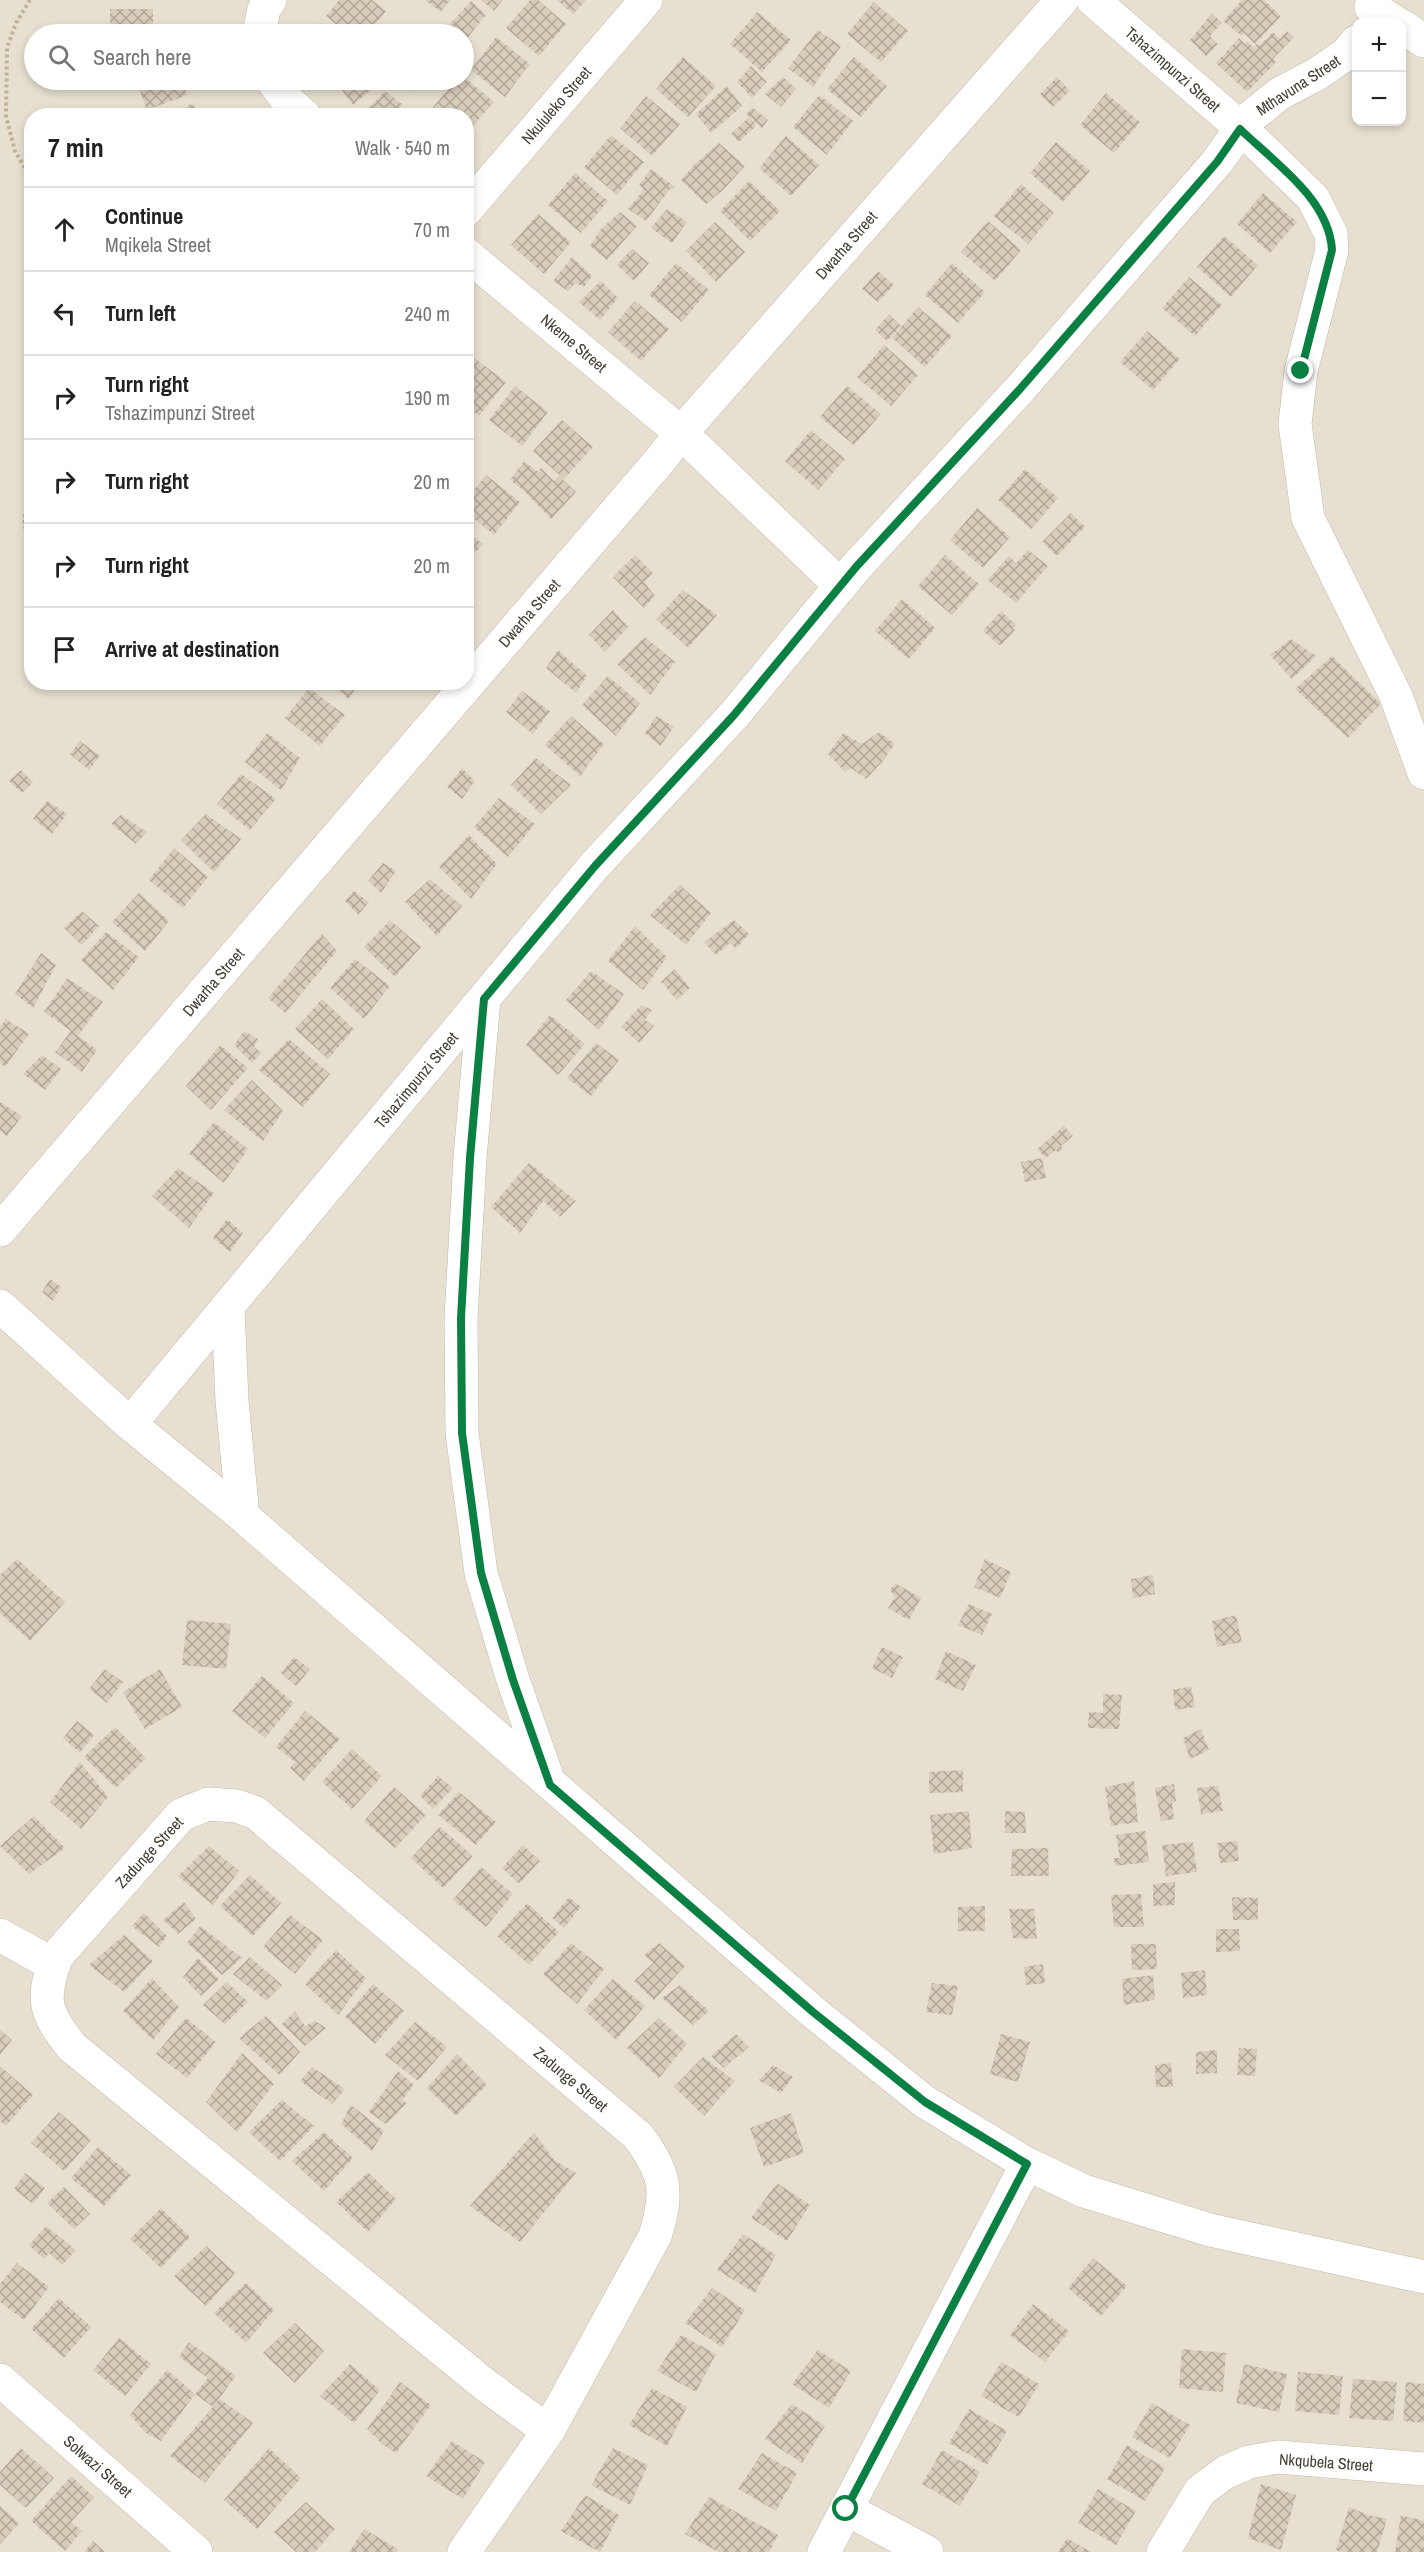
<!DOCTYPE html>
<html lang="en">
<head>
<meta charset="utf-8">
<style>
  body { margin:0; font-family:"Archivo Narrow",sans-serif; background:#f2f2f2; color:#222 }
  .controls { position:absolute; right:18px; top:18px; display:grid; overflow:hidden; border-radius:12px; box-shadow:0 3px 9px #0003 }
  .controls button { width:54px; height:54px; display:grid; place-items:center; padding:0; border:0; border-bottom:2px solid #e0e0e0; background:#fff; color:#222; font:30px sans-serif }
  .stop { position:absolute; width:18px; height:18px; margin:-14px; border:4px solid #0b8043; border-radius:50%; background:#fff }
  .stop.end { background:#0b8043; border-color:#fff; box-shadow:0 2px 6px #0008 }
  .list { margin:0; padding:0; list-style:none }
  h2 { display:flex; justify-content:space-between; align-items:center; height:78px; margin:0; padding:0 24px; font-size:26px }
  h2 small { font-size:20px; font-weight:400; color:#767676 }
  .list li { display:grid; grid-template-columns:39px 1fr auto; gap:18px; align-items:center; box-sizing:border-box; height:84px; padding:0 24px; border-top:2px solid #e0e0e0 }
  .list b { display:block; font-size:22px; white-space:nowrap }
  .list p { margin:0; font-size:20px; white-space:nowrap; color:#767676 }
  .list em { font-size:20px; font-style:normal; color:#767676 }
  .icon { flex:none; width:33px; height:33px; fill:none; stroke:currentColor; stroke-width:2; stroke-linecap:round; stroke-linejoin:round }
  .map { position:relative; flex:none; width:1424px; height:2552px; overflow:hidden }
  .search { position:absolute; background:#fff; box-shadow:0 3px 9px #0003; left:24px; top:24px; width:450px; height:66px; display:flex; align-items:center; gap:15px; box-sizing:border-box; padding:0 21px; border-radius:33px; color:#767676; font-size:22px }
  .panel { position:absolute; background:#fff; box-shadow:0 3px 9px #0003; left:24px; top:108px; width:450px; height:582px; border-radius:24px }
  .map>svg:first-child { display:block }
  .residential { fill:#e7e0d0; fill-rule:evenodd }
  .building { fill:url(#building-cross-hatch) }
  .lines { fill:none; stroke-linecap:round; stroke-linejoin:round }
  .street-casing { stroke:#c2b8a8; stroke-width:34 }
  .path { stroke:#c1b195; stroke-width:4; stroke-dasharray:3 3; stroke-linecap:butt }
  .street { stroke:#fff; stroke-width:33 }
  .route { stroke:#0b8043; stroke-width:8 }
  .labels { text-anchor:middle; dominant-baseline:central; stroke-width:4.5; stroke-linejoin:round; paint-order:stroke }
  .street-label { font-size:16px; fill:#453e33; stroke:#fff }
</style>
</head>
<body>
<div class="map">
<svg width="1424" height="2552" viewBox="0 0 1424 2552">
  <defs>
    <pattern id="building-cross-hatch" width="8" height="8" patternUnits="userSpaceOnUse" patternTransform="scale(1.5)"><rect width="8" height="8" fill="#d8ccba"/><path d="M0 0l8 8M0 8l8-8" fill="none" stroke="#b1a798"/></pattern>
  </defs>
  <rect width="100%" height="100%" fill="#f3eee3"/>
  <path class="residential" d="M0,0H1424V2552H0ZM1356,22H1402V122H1356ZM34,34H464V80H34ZM32,116H466V682H32Z"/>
  <path class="building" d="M339,0H372L386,11L367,34H348L326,16Z
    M425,0H450L441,12Z
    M481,0H503L494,11Z
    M530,0H538L566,24L539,56L506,28Z
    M557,0H586L573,14Z
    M1242,0H1264L1281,16L1255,44L1244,33L1242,36L1223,21Z
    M471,1L486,15L464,42V34L442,33Z
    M874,2L908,31L881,62L847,34Z
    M110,9H153V34H110Z
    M757,12L791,40L762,72L730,44Z
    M1212,13L1222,23L1210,36L1218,44L1206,56L1190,40Z
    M320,23L334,34H309Z
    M818,30L841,46L813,87L788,68Z
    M1287,31L1294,37L1273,59L1276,62L1247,92L1216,63L1239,38L1245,44L1247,41L1254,48L1257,44L1259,46L1273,32L1280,39Z
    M496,37L530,64L505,97L471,70Z
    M683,57L716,86L688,117L656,89Z
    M854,57L887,86L861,117L827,89Z
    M751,66L767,82L752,98L737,82Z
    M464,77L494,102L466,134V116H444L433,107L456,80H464Z
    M783,77L796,89L781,107L765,94Z
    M1057,77L1070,91L1053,107L1040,94Z
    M136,80H182L187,95L147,110L150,116H131L146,108Z
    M336,80H370L375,87L353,105L335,81Z
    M400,80H425L412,91Z
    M727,86L742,106L711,133L696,114Z
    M385,91L402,104L398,111L392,116H361Z
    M1106,93L1140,122L1114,153L1080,125Z
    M819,95L853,121L827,155L793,127Z
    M646,96L680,124L652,156L620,128Z
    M192,103L201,116H174Z
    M752,107L768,120L762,128L746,114Z
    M749,117L755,123V127L739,142L731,134Z
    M611,135L644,162L617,195L584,167Z
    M786,136L819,165L791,196L759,168Z
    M1056,142L1090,171L1063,202L1030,173Z
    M719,143L745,166L723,190L706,204L681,180L695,164Z
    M651,169L675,187L672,190L670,189L646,221L628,209L642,192L643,188L639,185Z
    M575,173L608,201L581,233L548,205Z
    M749,181L780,211L750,241L720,211Z
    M1021,184L1054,213L1028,244L994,216Z
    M1263,193L1297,222L1270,253L1237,224Z
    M667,209L687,222L672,243L651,228Z
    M620,212L637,226L607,260L590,246L600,230Z
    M538,214L571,242L544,274L511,245Z
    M988,221L1021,250L995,281L961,252Z
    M715,222L745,252L716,282L686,251Z
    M1224,236L1258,265L1231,297L1197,267Z
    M632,249L649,263L634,281L617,265Z
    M572,257L592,276L584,287L575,283L568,291L553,281Z
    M676,263L709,290L682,322L649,295Z
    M952,263L985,292L958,323L925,295Z
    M878,271L894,285L878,302L862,289Z
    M1189,277L1222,305L1195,336L1162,308Z
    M601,281L618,298L600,320L579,302Z
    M635,301L669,329L641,361L608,332Z
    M918,307L952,336L925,367L892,338Z
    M889,314L901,326L887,341L875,330Z
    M1147,331L1180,359L1153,390L1120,362Z
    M884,345L918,375L891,406L857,377Z
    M473,357L506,382L479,416L466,406V365Z
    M515,386L548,412L522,446L489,420Z
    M847,386L881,414L854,445L820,417Z
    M562,420L593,447L564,479L533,451Z
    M811,430L845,459L818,490L785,461Z
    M524,461L538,472L541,468L554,481L559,476L576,492L551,519L523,490L510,480Z
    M1025,469L1058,498L1031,529L998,500Z
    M486,475L520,502L494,535L466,512V500Z
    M977,508L1010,537L983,568L950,540Z
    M1071,513L1085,527L1057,556L1042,542Z
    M466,531L483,544L466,563Z
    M1028,550L1048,566L1016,603L988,580L1009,556L1016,563Z
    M635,555L653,573L644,582L655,596L644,608L613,577Z
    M945,555L979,584L952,615L918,586Z
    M683,590L717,615L688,648L656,619Z
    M902,599L935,628L909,659L875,631Z
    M613,610L628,627L605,652L589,635Z
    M1001,611L1016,625L1013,629L1015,630L1002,644L999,645L983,631Z
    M645,637L675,662L650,695L617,664Z
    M1291,639L1316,656L1292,679L1270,655Z
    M558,650L587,676L576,693L546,668Z
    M1332,656L1381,704L1348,738L1295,689Z
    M608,676L640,703L616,736L582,705Z
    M331,682H361L348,699Z
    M309,688L345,715L320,746L285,718Z
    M522,691L550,711L533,734L506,712Z
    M571,716L604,744L580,776L545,745Z
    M656,716L674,727L660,746L645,733Z
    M879,732L895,744L882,762L866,779L851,768L845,772L828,754L843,733L862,744Z
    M267,733L300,758L281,790L245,762Z
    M80,741L100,756L89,770L70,754Z
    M536,758L571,785L541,814L511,785Z
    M462,768L475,781L462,799L447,787Z
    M21,770L33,782L22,793L9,781Z
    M241,774L276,799L250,830L217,804Z
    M499,798L535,824L508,857L474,827Z
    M47,801L67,814L52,834L33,819Z
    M206,814L241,839L214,872L181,840Z
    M121,815L147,832L136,844L111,824Z
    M469,835L497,864L471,899L439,867Z
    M174,848L208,877L183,908L149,880Z
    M383,863L396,871L381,893L368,881Z
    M430,879L462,906L437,936L405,902Z
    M680,885L711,913L686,945L650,915Z
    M354,891L369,902L358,915L345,901Z
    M139,893L169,921L145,951L112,922Z
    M82,911L99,926L82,945L64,928Z
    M390,920L421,947L395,977L364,947Z
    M734,920L749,934L736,949L730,943L716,955L704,942Z
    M635,926L667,957L643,990L608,961Z
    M106,932L139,957L113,990L81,960Z
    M322,934L337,951L285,1013L268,998Z
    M41,953L56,965L33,1008L15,994Z
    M355,959L390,986L364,1019L330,988Z
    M675,969L690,988L677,1000L661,982Z
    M591,971L624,994L599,1030L566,1000Z
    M67,978L103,1002L78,1036L73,1032L97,1050L82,1072L55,1052L71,1031L44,1012Z
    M322,999L354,1029L328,1059L295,1029Z
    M641,1005L652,1010L645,1020L654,1026L639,1043L621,1027Z
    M550,1015L585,1044L558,1075L526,1045Z
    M6,1019L29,1034L5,1067L0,1063V1027Z
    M244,1031L258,1039L254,1047L261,1053L252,1063L234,1045Z
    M289,1039L330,1074L303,1107L259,1070Z
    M596,1043L619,1060L591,1096L567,1078Z
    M220,1045L248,1068L211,1110L186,1086Z
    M42,1055L61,1069L45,1090L23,1074Z
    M252,1080L283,1111L263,1141L224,1110Z
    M0,1102L22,1116L7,1136L0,1131Z
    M214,1122L248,1149L224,1183L189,1154Z
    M1064,1126L1073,1136L1061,1146L1063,1149L1058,1153L1056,1150L1046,1158L1037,1149Z
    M1042,1158L1046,1178L1025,1182L1021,1162Z
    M529,1163L576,1201L560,1217L543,1201L520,1233L491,1207Z
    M178,1168L214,1193L189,1228L152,1196Z
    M227,1219L243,1233L230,1252L213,1238Z
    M50,1279L61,1287L53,1301L42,1292Z
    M17,1559L65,1602L30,1641L0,1613V1575Z
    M985,1559L1011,1572L1000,1598L974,1587Z
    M1153,1575L1155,1594L1133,1598L1131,1579Z
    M895,1583L921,1598L909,1620L888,1608L895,1597L890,1590Z
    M969,1604L992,1614L982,1635L958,1625Z
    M1236,1615L1242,1642L1217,1647L1212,1621Z
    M187,1620L231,1624L226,1669L182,1665Z
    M882,1647L903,1657L892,1678L872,1668Z
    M946,1651L976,1665L963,1691L935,1679Z
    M294,1657L310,1669L296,1686L281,1673Z
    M105,1669L123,1682L107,1703L89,1689Z
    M160,1669L182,1707L145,1729L123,1692Z
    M262,1676L294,1703L265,1738L232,1711Z
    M1191,1686L1195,1707L1175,1710L1173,1690Z
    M1103,1694L1122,1695L1119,1729L1088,1728L1089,1712L1103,1713Z
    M305,1711L340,1739L304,1781L290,1768L295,1762L276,1747Z
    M77,1721L94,1735L80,1753L63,1738Z
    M115,1727L146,1758L116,1788L84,1757Z
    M1201,1729L1209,1750L1190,1759L1183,1738Z
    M352,1749L382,1776L352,1809L322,1782Z
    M80,1762L108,1797L81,1829L50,1802Z
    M963,1770V1792L929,1793V1772Z
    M438,1776L453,1788L433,1809L420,1796Z
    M1134,1781L1138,1822L1111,1826L1105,1787Z
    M1174,1784L1176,1801L1172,1802L1174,1819L1161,1821L1155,1788Z
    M1218,1786L1223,1811L1201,1814L1197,1788Z
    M394,1787L426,1815L395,1848L364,1821Z
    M459,1792L496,1822L476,1845L438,1815Z
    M969,1811L972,1848L934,1854L930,1815Z
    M1005,1811L1025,1812L1026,1833H1005Z
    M34,1816L65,1848L29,1874L0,1846Z
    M440,1827L473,1856L443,1888L411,1858Z
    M1145,1831L1149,1862L1115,1866L1114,1858H1120L1116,1835Z
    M1237,1841L1239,1861L1220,1863L1217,1843Z
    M1193,1842L1197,1872L1166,1876L1162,1845Z
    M523,1845L540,1861L519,1884L502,1868Z
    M209,1846L239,1871L213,1905L178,1876Z
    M1048,1848L1049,1876H1011L1012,1849Z
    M481,1867L513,1894L486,1927L453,1900Z
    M250,1875L281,1903L253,1936L220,1906Z
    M1175,1882V1905L1153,1906V1884Z
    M1141,1894L1144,1927H1114L1111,1895Z
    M569,1897L581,1907L564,1928L552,1918Z
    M1232,1897L1258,1898V1920H1233Z
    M184,1902L196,1919L178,1934L163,1920Z
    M527,1903L559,1932L529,1965L497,1936Z
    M985,1906V1931H958V1907Z
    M1009,1909H1034L1037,1939L1013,1938Z
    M144,1913L167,1936L159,1947L132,1926Z
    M290,1915L323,1940L295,1974L263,1947Z
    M200,1926L242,1958L222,1975L187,1943Z
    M1216,1929H1239L1240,1951L1216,1952Z
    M124,1935L153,1961L124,1992L89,1965Z
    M571,1943L604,1969L577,2004L543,1974Z
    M659,1943L685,1966L654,2000L634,1981L653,1963L644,1955Z
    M1131,1944H1156L1157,1969L1132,1970Z
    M336,1950L366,1978L338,2015L305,1984Z
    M250,1957L282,1985L266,2001L233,1974Z
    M198,1958L219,1979L201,1996L183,1977Z
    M1043,1964L1045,1983L1026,1985L1024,1967Z
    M1205,1970L1207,1995L1183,1998L1181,1973Z
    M1153,1975L1155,2000L1124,2005L1122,1979Z
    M152,1978L179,2007L153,2040L123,2011Z
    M613,1979L645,2006L616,2040L584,2010Z
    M227,1982L248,2002L225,2024L203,2005Z
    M932,1983L958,1986L952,2015L926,2012Z
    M373,1984L404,2011L375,2044L345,2017Z
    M680,1985L709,2011L693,2025L662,1998Z
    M295,2011L305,2026L315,2021L326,2028L305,2046L282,2024Z
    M266,2016L300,2052L279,2075L239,2038Z
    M186,2018L216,2042L187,2078L156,2054Z
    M659,2018L687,2044L659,2078L627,2048Z
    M415,2022L447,2047L418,2081L385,2055Z
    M0,2030L12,2040L0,2055Z
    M736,2034L749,2047L724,2068L711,2056Z
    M1001,2034L1030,2042L1018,2082L990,2074Z
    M1239,2048L1257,2049L1255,2076L1237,2075Z
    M1217,2050V2073L1196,2074V2052Z
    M242,2053L274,2084L237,2132L206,2102Z
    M457,2054L487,2085L456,2116L427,2088Z
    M703,2057L735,2081L704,2116L674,2087Z
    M1171,2063L1173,2087H1156L1155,2065Z
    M773,2065L793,2077L781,2093L759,2080Z
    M0,2066L33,2095L6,2126L0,2121Z
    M312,2067L345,2089L332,2104L300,2081Z
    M398,2071L414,2085L402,2100L407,2103L386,2124L369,2112Z
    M282,2100L314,2126L280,2161L249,2132Z
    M351,2105L384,2131L372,2151L341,2124Z
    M59,2112L91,2140L64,2171L31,2143Z
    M791,2113L804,2153L764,2167L750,2128Z
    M324,2132L353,2158L324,2191L292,2161Z
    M534,2132L554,2160L576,2173L520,2242L470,2206Z
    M98,2147L131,2175L104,2206L71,2178Z
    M368,2172L396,2199L368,2232L336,2202Z
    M25,2173L45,2188L33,2204L14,2189Z
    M777,2183L810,2205L787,2241L751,2218Z
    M64,2187L90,2214L74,2229L47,2203Z
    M161,2208L190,2237L161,2268L130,2239Z
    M46,2226L76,2250L62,2265L49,2253L44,2259L29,2245Z
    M743,2234L776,2255L755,2293L717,2270Z
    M206,2246L235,2273L206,2306L174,2276Z
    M1093,2258L1127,2286L1101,2316L1068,2288Z
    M17,2263L49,2287L24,2320L0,2302V2284Z
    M246,2283L274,2310L246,2343L214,2313Z
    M712,2288L745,2310L722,2347L685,2323Z
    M59,2298L91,2327L64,2358L31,2329Z
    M1033,2304L1069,2331L1045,2362L1010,2335Z
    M295,2323L324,2351L295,2383L263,2353Z
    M681,2335L716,2354L696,2392L657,2371Z
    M119,2338L151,2364L125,2396L93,2370Z
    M189,2342L236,2376L215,2404L220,2399L253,2423L205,2483L170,2456L213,2407L195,2394L208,2378L179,2357Z
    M1182,2349L1226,2353L1223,2392L1179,2388Z
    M818,2350L851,2371L829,2408L792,2384Z
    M1001,2362L1039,2384L1019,2417L981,2396Z
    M350,2364L380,2390L354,2423L320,2396Z
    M1244,2364L1287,2374L1279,2412L1236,2403Z
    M167,2370L195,2394L161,2441L146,2433L130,2415Z
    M1298,2372L1343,2376L1339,2415L1295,2411Z
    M1353,2379L1397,2382L1393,2421L1349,2418Z
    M400,2382L431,2405L396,2453L382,2444L367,2429Z
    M1406,2382L1424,2384V2423L1403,2421Z
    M652,2388L687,2407L667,2446L629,2425Z
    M1152,2403L1190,2425L1170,2458L1132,2437Z
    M792,2404L825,2426L802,2463L765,2439Z
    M969,2409L1007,2431L987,2465L949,2443Z
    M452,2441L485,2462L463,2499L426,2476Z
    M1127,2445L1165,2468L1145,2501L1107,2479Z
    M21,2448L54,2478L26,2508L0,2485V2472Z
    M269,2448L301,2478L257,2529L224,2500Z
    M613,2448L648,2465L630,2505L591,2485Z
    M942,2450L980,2472L960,2506L922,2484Z
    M762,2453L797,2473L776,2511L738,2489Z
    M71,2476L94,2497L71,2522L82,2531L65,2551L31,2521Z
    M1261,2484L1296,2495L1281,2550L1248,2538Z
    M1098,2489L1136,2511L1116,2545L1078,2523Z
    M585,2495L619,2515L600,2552L561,2531Z
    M709,2497L778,2535L769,2552H719L685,2534Z
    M306,2502L335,2529L315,2552H296L274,2532Z
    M0,2506L19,2523L0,2544Z
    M1349,2507L1368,2515L1387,2519L1377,2552H1342L1336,2550Z
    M1401,2515L1424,2521V2552H1395Z
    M364,2529L398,2549L396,2552H349Z
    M1067,2538L1091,2552H1058Z
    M93,2541L105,2552H84Z"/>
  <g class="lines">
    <defs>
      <path id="street" d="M1093,0L1241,128L1313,198L1331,234L1332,250L1301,371L1295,424L1308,518L1396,696L1424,773
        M1371,7L1395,22
        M1402,26L1424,41
        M259,34L264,9L270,0
        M272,80L288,101L305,116
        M466,210L646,0
        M466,254L681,433L841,586
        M484,999L470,1158L461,1318L462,1433L481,1573L513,1680L549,1782
        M0,1230L661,459L681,433L1062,0
        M0,1306L130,1424L243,1516L813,2012L925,2102L1027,2164L1084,2191L1210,2230L1424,2277
        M228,1309L232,1401L243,1516
        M130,1424L595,865L734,715L856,567L1020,389L1217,162L1248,119L1279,94L1317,74L1346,54L1356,42
        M0,1935L54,1965
        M0,2380L196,2552
        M846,2509L927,2552
        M464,2552L548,2431L655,2236C669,2191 666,2174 638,2136L256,1813L237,1806L208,1804L181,1815L56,1957C41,2000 44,2012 72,2047L484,2384L548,2431
        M824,2552L1027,2164
        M1163,2552L1200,2491L1226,2472L1249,2462L1278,2457L1424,2469"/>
    </defs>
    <use href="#street" class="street-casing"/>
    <path class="path" d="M30,0L16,23L7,48L6,116L15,151L26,170L27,218L30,236L28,260L32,270
      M31,606L28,576L31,565L24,518L32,498"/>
    <use href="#street" class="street"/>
  </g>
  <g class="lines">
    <path class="route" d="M846,2509L1027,2164L925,2102L813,2012L550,1785L513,1680L481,1573L462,1433L461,1318L470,1158L484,999L595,866L734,715L856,567L1020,389L1217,162L1240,129C1275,163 1329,199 1332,250L1301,371"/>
  </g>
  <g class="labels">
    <g class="street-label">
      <text transform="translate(1173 69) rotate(41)">Tshazimpunzi Street</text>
      <text transform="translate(1298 85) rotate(-33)">Mthavuna Street</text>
      <text transform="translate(556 105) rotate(-49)">Nkululeko Street</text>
      <text transform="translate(846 245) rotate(-49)">Dwarha Street</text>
      <text transform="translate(574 343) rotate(40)">Nkeme Street</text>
      <text transform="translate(529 613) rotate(-49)">Dwarha Street</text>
      <text transform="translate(213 982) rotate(-49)">Dwarha Street</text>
      <text transform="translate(416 1080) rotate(-50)">Tshazimpunzi Street</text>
      <text transform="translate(149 1852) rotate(-47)">Zadunge Street</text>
      <text transform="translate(571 2079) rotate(40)">Zadunge Street</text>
      <text transform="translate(1326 2462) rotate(4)">Nkqubela Street</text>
      <text transform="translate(98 2466) rotate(41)">Solwazi Street</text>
    </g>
  </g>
</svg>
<div class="controls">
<button>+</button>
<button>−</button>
</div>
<div class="stop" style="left:846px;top:2509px"></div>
<div class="stop end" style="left:1301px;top:371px"></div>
<div class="search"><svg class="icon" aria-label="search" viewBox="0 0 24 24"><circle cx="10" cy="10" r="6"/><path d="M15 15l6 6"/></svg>Search here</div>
<section class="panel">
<h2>7 min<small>Walk · 540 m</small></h2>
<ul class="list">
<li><svg class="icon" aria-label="ahead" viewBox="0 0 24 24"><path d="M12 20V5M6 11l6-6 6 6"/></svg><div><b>Continue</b><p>Mqikela Street</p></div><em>70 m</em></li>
<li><svg class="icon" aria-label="left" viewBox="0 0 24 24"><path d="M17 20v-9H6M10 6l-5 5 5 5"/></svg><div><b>Turn left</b></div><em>240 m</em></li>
<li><svg class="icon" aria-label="right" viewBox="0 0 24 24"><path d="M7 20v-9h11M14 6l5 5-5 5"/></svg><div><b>Turn right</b><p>Tshazimpunzi Street</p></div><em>190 m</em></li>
<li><svg class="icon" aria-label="right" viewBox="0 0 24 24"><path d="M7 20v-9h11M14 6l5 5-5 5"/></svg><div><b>Turn right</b></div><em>20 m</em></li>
<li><svg class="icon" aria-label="right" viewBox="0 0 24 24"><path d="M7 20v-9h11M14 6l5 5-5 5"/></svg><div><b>Turn right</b></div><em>20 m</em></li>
<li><svg class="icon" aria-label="arrive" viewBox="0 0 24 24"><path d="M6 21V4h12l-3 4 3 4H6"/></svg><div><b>Arrive at destination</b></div></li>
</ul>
</section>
</div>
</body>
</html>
